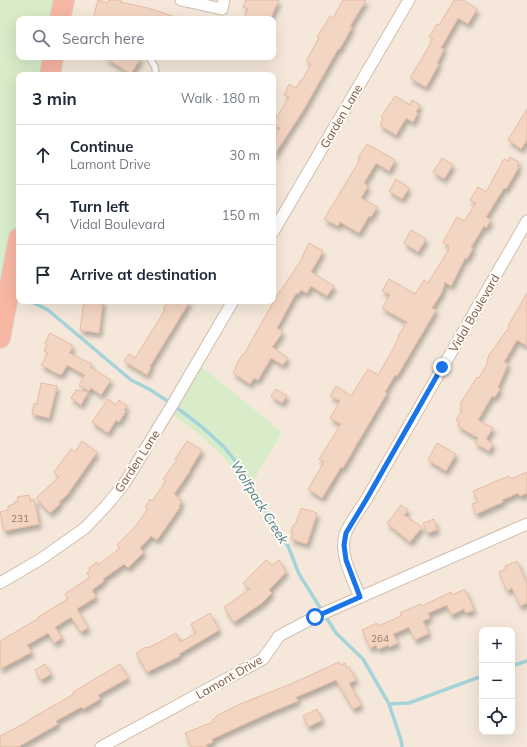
<!DOCTYPE html>
<html lang="en">
<head>
<meta charset="utf-8">
<style>
  body { margin:0; font-family:Mulish,sans-serif; background:#f6f6f7; color:#1f2937 }
  .controls { position:absolute; right:12px; bottom:12px; display:grid; overflow:hidden; border-radius:8px; box-shadow:0 4px 16px #0002 }
  .controls button { width:36px; height:36px; display:grid; place-items:center; padding:0; border:0; border-bottom:1px solid #e0e1e3; background:#fff; color:#1f2937; font:20px sans-serif }
  .stop { position:absolute; width:12px; height:12px; margin:-9px; border:3px solid #1a73e8; border-radius:50%; background:#fff }
  .stop.end { background:#1a73e8; border-color:#fff; box-shadow:0 1px 4px #0008 }
  .list { margin:0; padding:0; list-style:none }
  h2 { display:flex; justify-content:space-between; align-items:center; height:52px; margin:0; padding:0 16px; font-size:17px }
  h2 small { font-size:13px; font-weight:400; color:#747a83 }
  .list li { display:grid; grid-template-columns:26px 1fr auto; gap:12px; align-items:center; box-sizing:border-box; height:60px; padding:0 16px; border-top:1px solid #e0e1e3 }
  .list b { display:block; font-size:15px; white-space:nowrap }
  .list p { margin:0; font-size:13px; white-space:nowrap; color:#747a83 }
  .list em { font-size:13px; font-style:normal; color:#747a83 }
  .icon { flex:none; width:22px; height:22px; fill:none; stroke:currentColor; stroke-width:2; stroke-linecap:round; stroke-linejoin:round }
  .map { position:relative; flex:none; width:527px; height:747px; overflow:hidden }
  .search { position:absolute; background:#fff; box-shadow:0 4px 16px #0002; left:16px; top:16px; width:260px; height:44px; display:flex; align-items:center; gap:10px; box-sizing:border-box; padding:0 14px; border-radius:8px; color:#747a83; font-size:15px }
  .panel { position:absolute; background:#fff; box-shadow:0 4px 16px #0002; left:16px; top:72px; width:260px; height:232px; border-radius:8px }
  .map>svg:first-child { display:block }
  .residential { fill:#f5e8da; fill-rule:evenodd }
  .green { fill:#d8ecc9 }
  .lines { fill:none; stroke-linecap:round; stroke-linejoin:round }
  .stream { stroke:#a5d3da; stroke-width:3.5 }
  .building { fill:#f3d5c3; stroke:#e6bba3; filter:url(#shadow) }
  .lane-casing { stroke:#d1beb0; stroke-width:8 }
  .street-casing { stroke:#d1beb0; stroke-width:13 }
  .highway-casing { stroke:#dad1cd; stroke-width:22 }
  .lane { stroke:#fff; stroke-width:5.5 }
  .street { stroke:#fff; stroke-width:11 }
  .highway { stroke:#f7b7a3; stroke-width:20 }
  .route { stroke:#1a73e8; stroke-width:5 }
  .labels { text-anchor:middle; dominant-baseline:central; stroke-width:4; stroke-linejoin:round; paint-order:stroke }
  .number-label { font-size:10px; fill:#987a6a }
  .street-label { font-size:12px; fill:#7a5c4d; stroke:#fffaf3 }
  .water-label { font-size:13px; font-style:italic; fill:#437c86; stroke:#fffaf3 }
</style>
</head>
<body>
<div class="map">
<svg width="527" height="747" viewBox="0 0 527 747">
  <defs>
    <filter id="shadow"><feDropShadow dx="2.5" dy="4.5" stdDeviation="2" flood-color="#0004"/></filter>
  </defs>
  <rect width="100%" height="100%" fill="#fdf6ec"/>
  <path class="residential" d="M61,0H527V747H0V299L19,268V301H273V75H49L52,57H273V19H58ZM482,630H512V732H482Z"/>
  <path class="green" d="M0,0H61L58,19H19V57H52L49,75H19V268L0,299Z
    M197,363L282,432L249,488L222,456L199,434L167,411Z"/>
  <g class="lines">
    <path class="stream" d="M30,301L48,310L131,380L149,389L172,404L202,427L224,447L244,472L253,492L273,521L288,546L299,574L336,633L363,659L389,704L401,740L402,747
      M512,666L527,661
      M389,704L409,703L482,676"/>
  </g>
  <path class="building" d="M98,0L108,3L109,0H121L120,2L148,8L175,17V19H93Z
    M246,0H279L270,19H244L248,9L243,7Z
    M343,0H366L350,26L352,27L346,38L339,50L338,49L304,109L273,157V139L280,128L273,123L289,97L284,95L289,84L296,88L301,80H302L311,64L306,61L319,38L317,37L330,16L333,18Z
    M454,0H463L477,9L468,24L458,18L441,48L444,49L437,63L439,64L426,87L410,78L428,48L433,39L429,37L437,24L439,25Z
    M104,57H141L131,74Z
    M395,96L410,105L412,100L420,105L416,112L418,113L413,122L406,118L396,135L380,125L383,119L381,117Z
    M527,109V140L521,149L508,140Z
    M367,144L395,160L389,171L376,163L364,183L368,186L361,198L377,207L371,217L369,216L359,233L340,222L338,226L324,219L355,168L360,159L358,158Z
    M510,157L519,162L517,166L519,167L506,189L504,188L486,217L491,220L486,228L484,226L471,247L473,248L467,259L465,258L451,286L445,282L442,292L432,308L436,310L397,376L395,375L385,392L387,393L355,447L343,468L341,467L322,498L308,489L324,462L319,459L341,424L330,418L340,401L330,396L336,386L351,396L368,369L378,375L392,351L399,337L398,336L407,322L382,308L390,295L382,291L389,279L415,294L424,280L428,283L449,249L448,248L449,246L443,242L457,217L464,221L476,203L470,200L478,187L486,192L504,159L508,161Z
    M442,158L453,165L444,179L433,172Z
    M396,179L409,188L402,199L389,191Z
    M411,230L426,239L418,252L404,243Z
    M309,243L323,251L311,272L334,286L327,296L311,286L307,293L301,290L298,294L296,293L277,328L283,332L272,347L288,358L283,365L271,358L258,380L254,378L250,384L233,373L236,368L235,367L242,355L243,356L279,292H280L303,257H302Z
    M527,293V346L517,340L504,362L508,364L498,387L500,389L495,397L492,396L478,420L493,428L486,439L493,444L489,451L475,443L478,438L458,426L460,422L456,420L462,410L460,409L462,406L460,404L477,377L479,378L488,362L487,361L489,355L510,326H508Z
    M84,301H103L99,333L80,330Z
    M168,301H190L150,366L151,367L147,375L124,361L129,354L135,358L165,310L163,309Z
    M50,333L72,345V349L69,353L92,364L90,367L111,380L101,395L91,388L89,391L79,385L85,375L67,365L62,374H58L41,365L48,353L44,351L47,345L45,343Z
    M41,383L57,386L49,418L32,414L34,404H37Z
    M276,389L287,396L282,403L271,396Z
    M76,390L88,392L81,405L71,398Z
    M108,399L116,405L119,400L127,406L124,410L126,411L119,422L116,420L108,433L92,422Z
    M82,441L97,452L67,495L59,502L60,504L50,513L36,498L59,477L54,472L71,449L75,452Z
    M187,441L202,450L189,471H190L174,494L182,501L179,506L180,507L157,540L151,536L140,548L144,552L128,568L124,564L103,579L104,581L92,590L96,597L77,609L88,628L81,632L71,617L55,627L62,638L54,643L48,633L27,645L32,652L0,669V641L39,618L38,617L68,599L65,594L90,577L87,573L90,570L89,568L97,562L98,565L120,548L117,545L135,527L148,509L145,507L150,499L152,501L166,481L163,479L177,460L175,459Z
    M437,443L456,454L446,471L428,460Z
    M527,472V493L520,496L518,493L502,500L503,502L476,514L472,504L478,502L473,491L509,476L511,479Z
    M29,495L30,502L34,499L39,524L4,531L0,512L8,510V506L14,504V502L18,501L17,497Z
    M401,505L408,510L404,515L422,527L410,542L387,523Z
    M301,508L317,513L307,544L291,539L293,533L291,532L293,525H295Z
    M434,519L437,530L427,533L423,523Z
    M266,560L272,565L279,560L286,572L269,590L272,593L262,603L234,622L224,607L250,589L243,583Z
    M517,561L527,584V603L520,606L512,588L507,591L499,572L506,569L505,566Z
    M465,589L474,610L466,613L464,609L451,615L447,605L428,613L430,618L423,621L429,633L415,640L409,627L393,634L398,643L389,647L388,645L378,649L376,645L370,648L362,630L377,623L378,626L401,616L400,613L421,604L422,606L451,592L452,595Z
    M210,613L219,630L179,654L180,656L147,672L136,653L146,647L147,648L160,642L176,633L180,642L196,633L191,624Z
    M339,662L341,665L345,663L347,668L349,667L356,680L349,683L361,705L353,709L336,680L296,697L298,701L271,712L212,739L213,742L206,745L207,747H191L185,733L213,722L212,720L216,718V716L240,704L291,684Z
    M45,664L51,674L41,680L35,670Z
    M120,664L128,678L98,695L100,699L83,709L81,707L56,721L58,724L18,747H0V736L27,722V721L74,694L73,692Z
    M317,709L322,720L308,727L303,716Z"/>
  <g class="lines">
    <defs>
      <path id="lane" d="M149,57L155,67L156,75"/>
      <path id="street" d="M181,0L222,9L224,0
        M273,232L409,0
        M0,583L41,559L85,528L106,506L124,484L171,407L233,301
        M360,597C353,579 339,555 345,535C349,523 359,511 366,500L527,221
        M101,747L263,659L279,636L315,617L527,524"/>
      <path id="highway" d="M60,19L64,0
        M50,75L53,57
        M0,338L19,238"/>
    </defs>
    <use href="#lane" class="lane-casing"/>
    <use href="#street" class="street-casing"/>
    <use href="#highway" class="highway-casing"/>
    <use href="#lane" class="lane"/>
    <use href="#street" class="street"/>
    <use href="#highway" class="highway"/>
  </g>
  <g class="lines">
    <path class="route" d="M315,617L360,597L346,560L344,545L346,533L366,500L442,367"/>
  </g>
  <g class="labels">
    <g class="number-label">
      <text x="20" y="518">231</text>
      <text x="380" y="638">264</text>
    </g>
    <g class="street-label">
      <text transform="translate(341 116) rotate(-60)">Garden Lane</text>
      <text transform="translate(474 313) rotate(-60)">Vidal Boulevard</text>
      <text transform="translate(137 461) rotate(-57)">Garden Lane</text>
      <text transform="translate(229 677) rotate(-30)">Lamont Drive</text>
    </g>
    <g class="water-label">
      <text transform="translate(260 502) rotate(58)">Wolfpack Creek</text>
    </g>
  </g>
</svg>
<div class="controls">
<button>+</button>
<button>−</button>
<button><svg class="icon" aria-label="locate" viewBox="0 0 24 24"><circle cx="12" cy="12" r="6"/><path d="M12 2v4M12 18v4M2 12h4M18 12h4"/></svg></button>
</div>
<div class="stop" style="left:315px;top:617px"></div>
<div class="stop end" style="left:442px;top:367px"></div>
<div class="search"><svg class="icon" aria-label="search" viewBox="0 0 24 24"><circle cx="10" cy="10" r="6"/><path d="M15 15l6 6"/></svg>Search here</div>
<section class="panel">
<h2>3 min<small>Walk · 180 m</small></h2>
<ul class="list">
<li><svg class="icon" aria-label="ahead" viewBox="0 0 24 24"><path d="M12 20V5M6 11l6-6 6 6"/></svg><div><b>Continue</b><p>Lamont Drive</p></div><em>30 m</em></li>
<li><svg class="icon" aria-label="left" viewBox="0 0 24 24"><path d="M17 20v-9H6M10 6l-5 5 5 5"/></svg><div><b>Turn left</b><p>Vidal Boulevard</p></div><em>150 m</em></li>
<li><svg class="icon" aria-label="arrive" viewBox="0 0 24 24"><path d="M6 21V4h12l-3 4 3 4H6"/></svg><div><b>Arrive at destination</b></div></li>
</ul>
</section>
</div>
</body>
</html>
